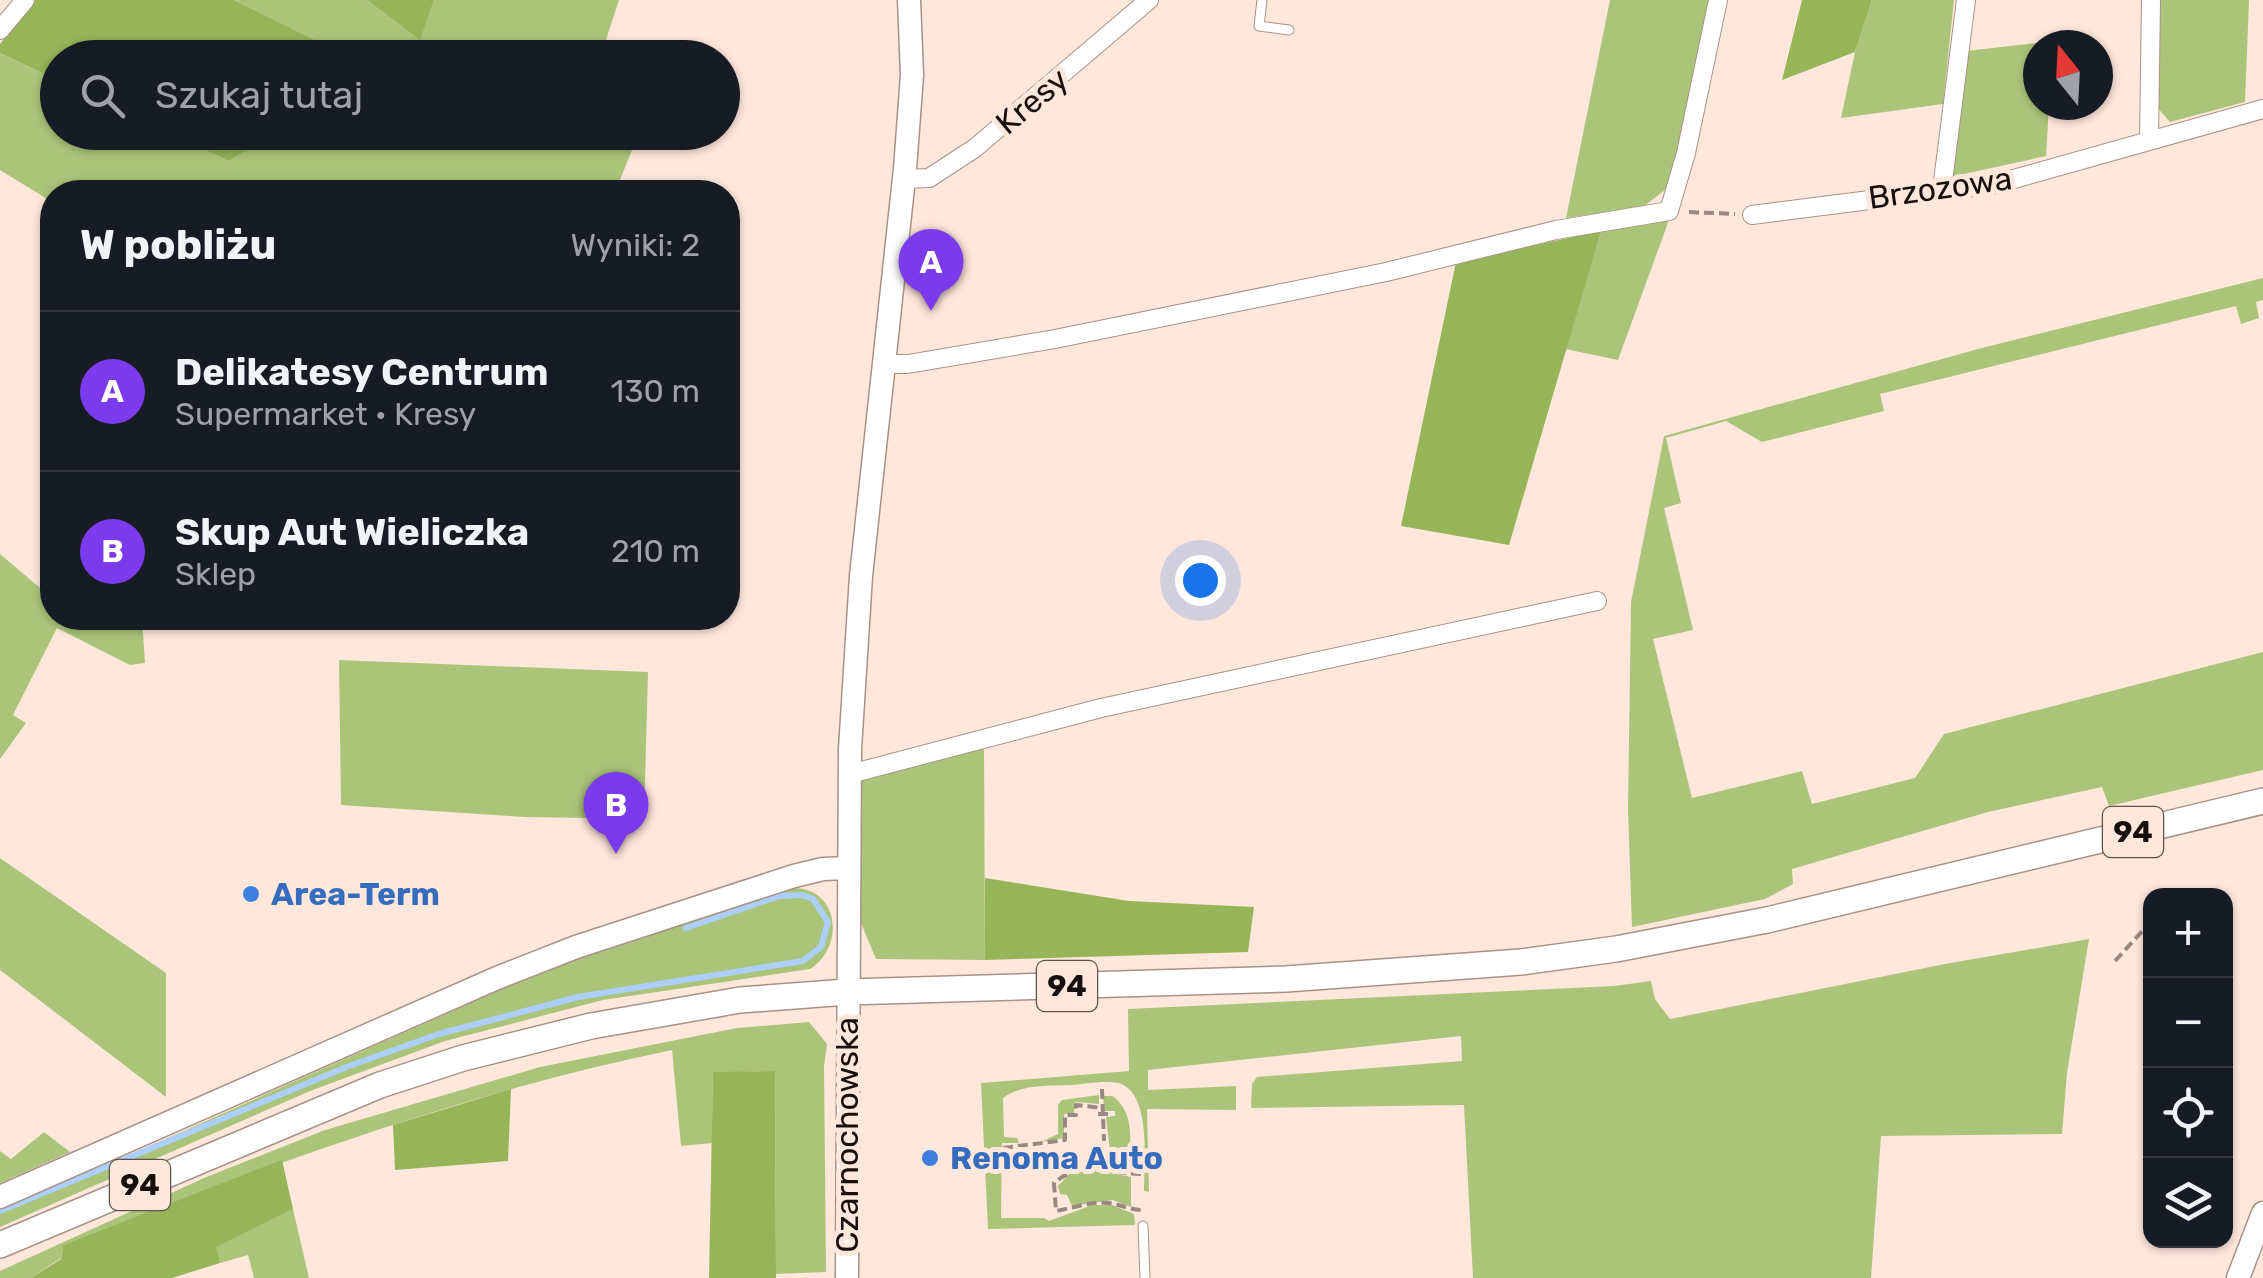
<!DOCTYPE html>
<html lang="pl">
<head>
<meta charset="utf-8">
<style>
  body { margin:0; font-family:Rubik,sans-serif; background:#242831; color:#f1f3f6 }
  .controls { position:absolute; right:30px; bottom:30px; display:grid; overflow:hidden; border-radius:20px; box-shadow:0 2px 8px #0004 }
  .controls button { width:90px; height:90px; display:grid; place-items:center; padding:0; border:0; border-bottom:2px solid #363941; background:#171b24; color:#f1f3f6; font:50px sans-serif }
  .compass { position:absolute; left:2023px; top:30px; width:90px; height:90px; border-radius:50%; background:#171b24; box-shadow:0 2px 8px #0004; rotate:342deg }
  .you { position:absolute; left:1200px; top:580px; width:35px; height:35px; margin:-25px; border:8px solid #fff; border-radius:50%; background:#1a73e8; box-shadow:0 0 0 15px #1a73e833 }
  .badge { display:grid; place-items:center; width:65px; height:65px; border-radius:50%; background:#7c3aed; color:#fff; font-size:32px; font-weight:700 }
  .pin { position:absolute; translate:-50% -82px; filter:drop-shadow(0 2px 5px #0008) }
  .pin::after { content:''; position:absolute; top:52px; width:35px; height:30px; background:inherit; clip-path:polygon(0 0,100% 0,50% 100%) }
  .list { margin:0; padding:0; list-style:none }
  h2 { display:flex; justify-content:space-between; align-items:center; height:130px; margin:0; padding:0 40px; font-size:42px }
  h2 small { font-size:32px; font-weight:400; color:#9ea1a6 }
  .list li { display:grid; grid-template-columns:65px 1fr auto; gap:30px; align-items:center; box-sizing:border-box; height:160px; padding:0 40px; border-top:2px solid #363941 }
  .list b { display:block; font-size:38px; white-space:nowrap }
  .list p { margin:0; font-size:32px; white-space:nowrap; color:#9ea1a6 }
  .list em { font-size:32px; font-style:normal; color:#9ea1a6 }
  .icon { flex:none; width:55px; height:55px; fill:none; stroke:currentColor; stroke-width:2; stroke-linecap:round; stroke-linejoin:round }
  .map { position:relative; flex:none; width:2263px; height:1278px; overflow:hidden }
  .search { position:absolute; background:#171b24; box-shadow:0 2px 8px #0004; left:40px; top:40px; width:700px; height:110px; display:flex; align-items:center; gap:25px; box-sizing:border-box; padding:0 35px; border-radius:55px; color:#9ea1a6; font-size:38px }
  .panel { position:absolute; background:#171b24; box-shadow:0 2px 8px #0004; left:40px; top:180px; width:700px; height:450px; border-radius:40px }
  .map>svg:first-child { display:block }
  .green { fill:#aac57a }
  .forest { fill:#95b558 }
  .lines { fill:none; stroke-linecap:round; stroke-linejoin:round }
  .stream { stroke:#accffd; stroke-width:6 }
  .lane-casing { stroke:#a89287; stroke-width:11 }
  .street-casing { stroke:#a89287; stroke-width:20 }
  .secondary-casing { stroke:#a89287; stroke-width:25 }
  .primary-casing { stroke:#a89287; stroke-width:28 }
  .path { stroke:#9a8981; stroke-width:4; stroke-dasharray:10 5; stroke-linecap:butt }
  .lane { stroke:#fff; stroke-width:9 }
  .street { stroke:#fff; stroke-width:18 }
  .secondary { stroke:#fff; stroke-width:22 }
  .primary { stroke:#fff; stroke-width:25 }
  .shop-dot { fill:#3f7fe0; stroke:#ffe7dc; stroke-width:4 }
  .labels { text-anchor:middle; dominant-baseline:central; stroke-width:10; stroke-linejoin:round; paint-order:stroke }
  .shield { fill:#ffe7dc; stroke:#5d504a; stroke-width:2.5 }
  .shield-label { font-size:30px; font-weight:bold; fill:#170f0b }
  .street-label { font-size:32px; fill:#170f0b; stroke:#ffe7dc }
  .shop-label { font-size:32px; font-weight:bold; fill:#366cbe; stroke:#ffe7dc; text-anchor:start }
</style>
</head>
<body>
<div class="map">
<svg width="2263" height="1278" viewBox="0 0 2263 1278">
  <rect width="100%" height="100%" fill="#ffe7dc"/>
  <path class="green" d="M234,0H367L419,39L434,0H619L600,58L350,57Z
    M1610,0H1711L1676,165L1665,190L1644,206L1566,218Z
    M1872,0H1954L1943,104L1841,118L1855,52Z
    M2159,0H2249L2245,102L2170,122L2155,105Z
    M2053,41V45H2038V105H2049L2046,156L1950,177L1966,51Z
    M0,53L57,80L58,132L168,133L229,161C266,138 278,126 323,139L326,132L639,133L615,192H52V202L0,170Z
    M1669,220L1618,360L1565,349L1601,231Z
    M2263,278V300L2256,302L2259,318L2241,324L2236,306L1880,394L1884,411L1762,442L1726,421L1666,438L1681,503L1664,508L1693,630L1653,639L1692,798L1802,771L1812,804L1915,778L1944,734L2263,652V770L2109,806L2102,787L1988,812L1792,869L1793,884L1765,899L1632,927L1628,810L1631,602L1664,436L1978,349Z
    M0,554L52,598V618H142L145,663L130,665L57,628L13,715L26,723L0,759Z
    M339,660L648,672L644,819L525,817L341,805Z
    M984,743L985,960L876,959L861,923V777Z
    M0,858L166,973V1097L0,970Z
    M793,888C840,888 845,947 810,969L603,1000L445,1041L310,1091L0,1227V1213L551,967Z
    M2089,939L2067,1073L2062,1134L1881,1136L1871,1278H1473L1464,1105L1251,1108L1252,1084L1257,1077L1462,1061L1461,1036L1148,1070V1090L1236,1086V1110L1147,1109L1149,1192L1144,1191C1144,1164 1152,1091 1118,1083C1104,1080 1085,1084 1071,1085C1048,1086 1022,1084 1003,1098L1004,1137L1017,1138L1019,1143H1002L1001,1218H1044L1049,1221L1092,1205H1112L1134,1214L1135,1225L988,1229L981,1083L1129,1071L1128,1009L1614,986L1651,981L1655,999L1670,1019L1945,964Z
    M809,1022L827,1044L824,1066L826,1272L776,1274L775,1071L713,1073L712,1143L681,1146L672,1050C462,1093 262,1168 63,1245L61,1258L31,1278H0V1271L204,1178L325,1130L540,1067L737,1028Z
    M1099,1095V1104L1075,1102L1074,1113L1064,1114V1138L1041,1142L1058,1134V1105L1062,1100Z
    M1103,1096H1113C1131,1111 1130,1128 1131,1150L1110,1151L1106,1117L1115,1116V1111H1104Z
    M44,1132L70,1152L0,1183V1151L11,1159Z
    M1071,1172H1106L1131,1177V1207L1113,1200L1072,1206L1067,1195L1060,1194L1058,1186Z
    M293,1209L309,1278H254L248,1255L220,1263L215,1247Z"/>
  <path class="forest" d="M35,0H234L350,57L58,58L57,80L0,53V44Z
    M367,0H434L420,40Z
    M1802,0H1872L1855,52L1782,80Z
    M168,133H275L229,161Z
    M1601,231L1509,545L1401,526L1456,262Z
    M985,878L1129,901L1254,907L1248,952L985,960Z
    M775,1071L776,1278H709L713,1072Z
    M511,1089L508,1161L395,1170L393,1125Z
    M282,1160L293,1209L216,1247L220,1263L172,1278H31L61,1259L63,1245Z"/>
  <g class="lines">
    <path class="stream" d="M0,1211L349,1066L439,1034L578,997L803,961L821,947L828,922L813,899L802,895L779,896L686,928"/>
    <defs>
      <path id="lane" d="M1262,0L1259,26L1289,30
        M1143,1226L1145,1278"/>
      <path id="street" d="M0,30L25,0
        M2149,139L2151,0
        M904,179L929,178L975,148L1149,0
        M1942,189L1966,0
        M1752,215L1996,184L2263,109
        M882,364H908L1055,339L1386,272L1556,230L1669,211L1686,153L1718,0
        M850,774L1101,708L1597,601"/>
      <path id="secondary" d="M0,1197L497,978L576,947L794,876L823,869L848,868
        M847,1278L850,749L861,576L905,169L912,75L909,0
        M2238,1278L2263,1213"/>
      <path id="primary" d="M0,1245L380,1085L463,1058L591,1026L740,1000L847,992L1286,979L1521,962L1616,949L1767,920L2263,801"/>
    </defs>
    <use href="#lane" class="lane-casing"/>
    <use href="#street" class="street-casing"/>
    <use href="#secondary" class="secondary-casing"/>
    <use href="#primary" class="primary-casing"/>
    <path class="path" d="M1689,212L1735,214
      M2115,961L2146,927
      M1102,1089L1104,1141
      M1098,1114H1112
      M1003,1148L1065,1140V1115H1076V1105L1102,1108
      M1104,1152V1169
      M1141,1174C1108,1174 1082,1159 1054,1183L1056,1211C1073,1208 1091,1201 1108,1203C1120,1204 1130,1210 1142,1210"/>
    <use href="#lane" class="lane"/>
    <use href="#street" class="street"/>
    <use href="#secondary" class="secondary"/>
    <use href="#primary" class="primary"/>
  </g>
  <g class="shop-dot">
    <circle cx="251" cy="894" r="10"/>
    <circle cx="930" cy="1158" r="10"/>
  </g>
  <g class="labels">
    <g class="shield">
      <rect x="2103" y="807" width="60" height="50" rx="8"/>
      <rect x="1037" y="961" width="60" height="50" rx="8"/>
      <rect x="110" y="1160" width="60" height="50" rx="8"/>
    </g>
    <g class="shield-label">
      <text x="2133" y="832">94</text>
      <text x="1067" y="986">94</text>
      <text x="140" y="1185">94</text>
    </g>
    <g class="street-label">
      <text transform="translate(1032 101) rotate(-40)">Kresy</text>
      <text transform="translate(1940 188) rotate(-8)">Brzozowa</text>
      <text transform="translate(847 1135) rotate(-90)">Czarnochowska</text>
    </g>
    <g class="shop-label">
      <text x="271" y="894">Area-Term</text>
      <text x="950" y="1158">Renoma Auto</text>
    </g>
  </g>
</svg>
<div class="controls">
<button>+</button>
<button>−</button>
<button><svg class="icon" aria-label="locate" viewBox="0 0 24 24"><circle cx="12" cy="12" r="6"/><path d="M12 2v4M12 18v4M2 12h4M18 12h4"/></svg></button>
<button><svg class="icon" aria-label="layers" viewBox="0 0 24 24"><path d="M12 4l9 5-9 5-9-5zM3 14l9 5 9-5"/></svg></button>
</div>
<svg class="compass" viewBox="-18 -18 36 36"><path d="M0-13l5 13h-10z" fill="#e53935"/><path d="M0 13l5-13h-10z" fill="#9ea1a6"/></svg>
<div class="you"></div>
<div class="pin badge" style="left:931px;top:311px">A</div>
<div class="pin badge" style="left:616px;top:854px">B</div>
<div class="search"><svg class="icon" aria-label="search" viewBox="0 0 24 24"><circle cx="10" cy="10" r="6"/><path d="M15 15l6 6"/></svg>Szukaj tutaj</div>
<section class="panel">
<h2>W pobliżu<small>Wyniki: 2</small></h2>
<ul class="list">
<li><span class="badge">A</span><div><b>Delikatesy Centrum</b><p>Supermarket · Kresy</p></div><em>130 m</em></li>
<li><span class="badge">B</span><div><b>Skup Aut Wieliczka</b><p>Sklep</p></div><em>210 m</em></li>
</ul>
</section>
</div>
</body>
</html>
